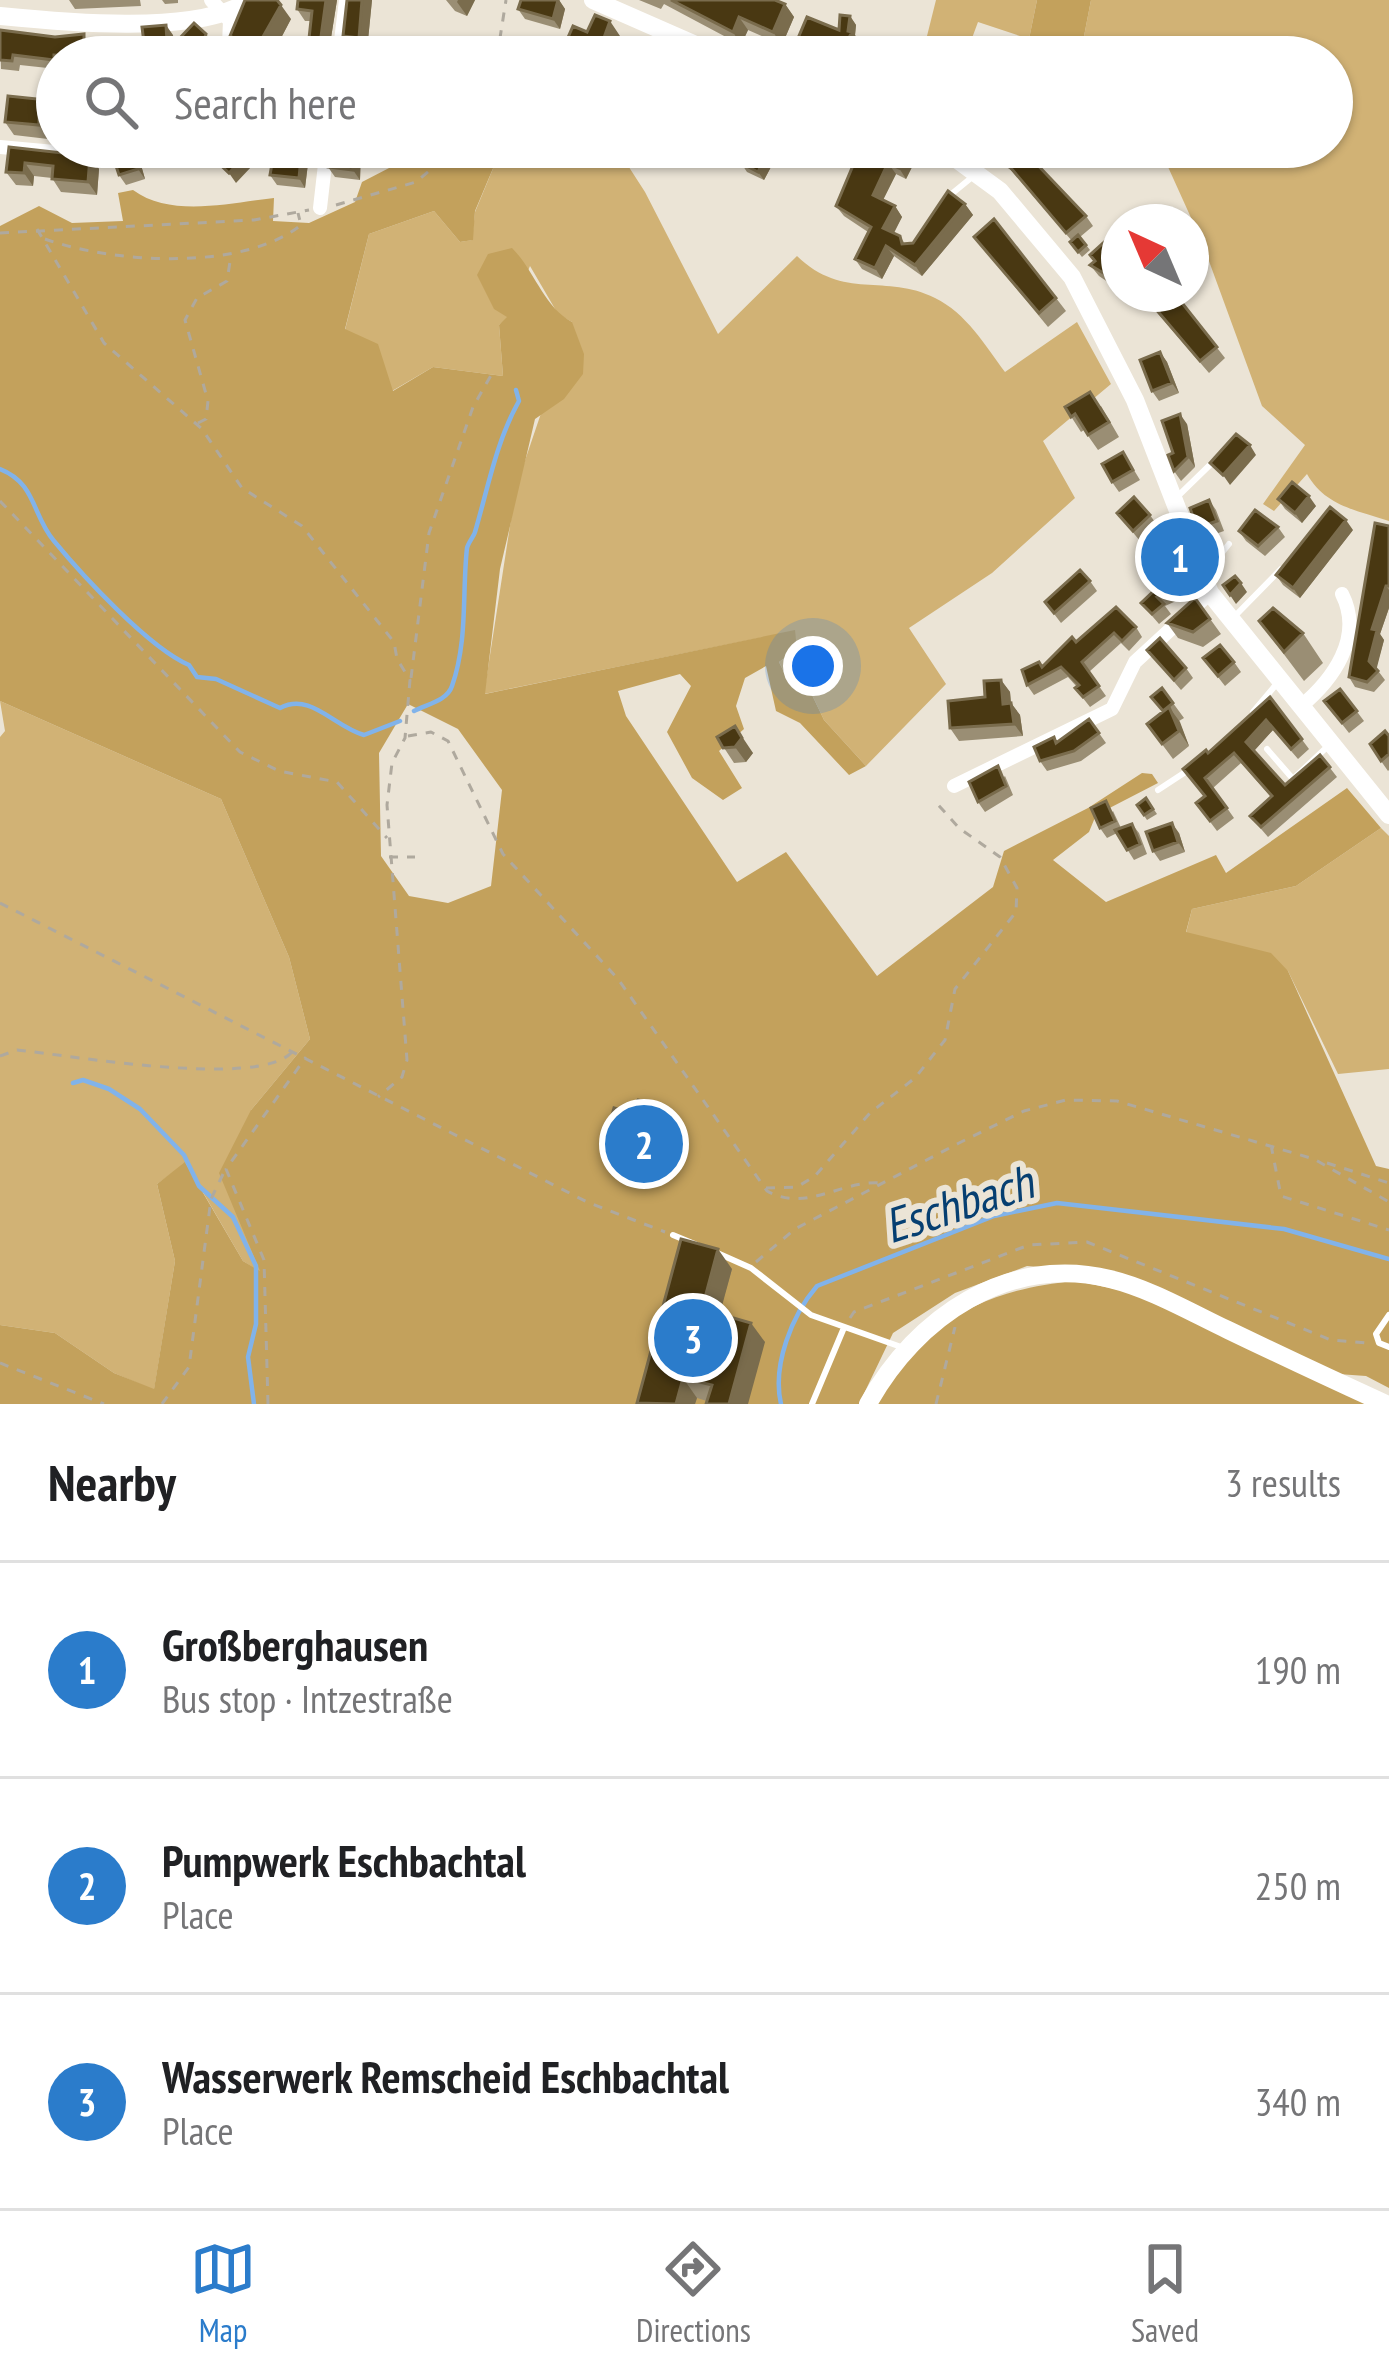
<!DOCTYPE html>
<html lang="en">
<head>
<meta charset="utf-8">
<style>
  body { margin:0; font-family:"PT Sans Narrow",sans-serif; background:#f2f2f2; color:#202124 }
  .compass { position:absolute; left:1101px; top:204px; width:108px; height:108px; border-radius:50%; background:#fff; box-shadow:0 3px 9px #0004; rotate:316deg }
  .you { position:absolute; left:813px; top:666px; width:42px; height:42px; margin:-30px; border:9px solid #fff; border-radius:50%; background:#1a73e8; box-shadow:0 0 0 18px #1a73e833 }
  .badge { display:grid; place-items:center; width:78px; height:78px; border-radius:50%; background:#2b7ccb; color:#fff; font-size:39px; font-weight:700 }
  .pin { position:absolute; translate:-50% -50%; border:6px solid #fff; box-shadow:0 3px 12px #0006 }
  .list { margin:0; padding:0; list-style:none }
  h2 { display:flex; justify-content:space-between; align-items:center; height:156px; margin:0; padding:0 48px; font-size:51px }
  h2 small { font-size:39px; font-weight:400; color:#757577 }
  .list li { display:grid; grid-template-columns:78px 1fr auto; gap:36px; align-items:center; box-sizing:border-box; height:216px; padding:0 48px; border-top:3px solid #e0e0e0 }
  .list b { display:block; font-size:45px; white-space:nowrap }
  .list p { margin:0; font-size:39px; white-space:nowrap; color:#757577 }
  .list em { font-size:39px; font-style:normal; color:#757577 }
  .icon { flex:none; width:66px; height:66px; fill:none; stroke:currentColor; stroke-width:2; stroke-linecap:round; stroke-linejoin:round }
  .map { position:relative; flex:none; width:1389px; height:1404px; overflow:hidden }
  .search { position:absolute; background:#fff; box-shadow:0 3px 9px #0004; left:36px; right:36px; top:36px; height:132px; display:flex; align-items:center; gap:30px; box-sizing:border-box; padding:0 42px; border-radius:66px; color:#757577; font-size:45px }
  .sheet { height:804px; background:#fff }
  nav { display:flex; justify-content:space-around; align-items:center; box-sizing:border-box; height:168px; border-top:3px solid #e0e0e0; background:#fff; font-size:33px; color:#757577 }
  nav a { display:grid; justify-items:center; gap:6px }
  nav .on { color:#2b7ccb }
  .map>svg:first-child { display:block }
  .green { fill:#d1b275 }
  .forest { fill:#c3a15c; fill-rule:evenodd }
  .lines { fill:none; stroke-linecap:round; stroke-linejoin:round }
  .stream { stroke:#81b3ea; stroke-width:4.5 }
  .path { stroke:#afa99e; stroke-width:3; stroke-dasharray:9 9; stroke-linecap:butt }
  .lane { stroke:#fff; stroke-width:6 }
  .street { stroke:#fff; stroke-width:14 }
  .secondary { stroke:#fff; stroke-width:18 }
  .wall { fill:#9a8e74; fill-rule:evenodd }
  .shaded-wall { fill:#7a6c4d }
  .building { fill:#493812; stroke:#7a6c4d; stroke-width:3; fill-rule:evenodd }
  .labels { text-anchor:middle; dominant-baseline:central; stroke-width:12; stroke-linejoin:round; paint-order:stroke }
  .water-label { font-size:48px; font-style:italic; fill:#063f71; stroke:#ebe4d6 }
</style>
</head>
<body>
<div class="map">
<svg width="1389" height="1404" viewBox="0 0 1389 1404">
  <rect width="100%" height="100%" fill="#ebe4d6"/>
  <path class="green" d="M936,0H1037L1029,39L978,22L965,57L923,52Z
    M1091,0H1389V521C1356,510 1325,506 1307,474L1274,511L1263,504L1305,445L1262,406L1202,242L1159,147H1332V57H1080Z
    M502,147H616L645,192L718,334L797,256C843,301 886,273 935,298C966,313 985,345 1005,372L1077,322L1111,384L1043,441L1075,498L992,573L909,628L946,684L866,766L824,720L804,678L784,672L779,662L797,649L794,631L484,694L516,487L572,322L558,314L530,266L508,318L499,325L503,376L433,367L392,391L345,330L369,234L434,211L460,242L472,240L475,212Z
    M0,701L221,799L289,957L310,1039L251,1110L262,1273L243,1261L186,1163L157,1184L175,1261L154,1390L114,1373L55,1333L0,1325V737L5,731Z
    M1381,828L1389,836V1069L1338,1074L1288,971L1186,933L1192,909L1296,886Z"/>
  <path class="forest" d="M1037,0H1091L1080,57L1029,39Z
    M406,147H502L475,211L473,240L460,242L434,211L369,234L345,329L378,344L393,391L433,367L503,376L499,325L507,317L494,309L477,275L488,254L512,248C535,271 543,306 572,322L584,354L583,374L564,399L535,419L500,569L485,694L795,630L797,649L779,662L784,672L804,678L824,720L866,766L849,775L800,723L776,711L766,666L745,678L736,706L744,729L719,751L742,788L723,800L692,778L667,732L691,686L680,674L618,691L626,716L737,882L786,852L877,976L993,887L1004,851L1088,808L1142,773L1152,774L1158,783L1096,815L1089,832L1053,860L1106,902L1216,855L1226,873L1347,788L1381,828L1296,886L1192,909L1186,932L1271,953L1288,971L1376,1166L1389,1169V1388L1366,1376L1338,1374L1116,1273L1027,1266L955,1293L893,1333L859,1404H0V1325L55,1333L114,1373L154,1389L175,1261L157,1184L185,1162L243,1261L260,1271L219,1173L251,1110L310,1039L289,957L221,799L0,701V226L39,206L72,223L123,221L118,193L133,190C171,218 229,203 274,198L273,221L309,223L355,202L362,182L391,167ZM408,704L458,729L502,790L491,886L448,903L409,896L381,856L379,753Z
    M1076,1281L1130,1292L1372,1404H876C928,1321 980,1290 1076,1281Z"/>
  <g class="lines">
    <path class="stream" d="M0,469C36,483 32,515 54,541C82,575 149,648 189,665L197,677L216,679L280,708C311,692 333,726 364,735L400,721
      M414,711C427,704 447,701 452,686C468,641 462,592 467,548C468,543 474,536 475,532C488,488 496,442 519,401L516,390
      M73,1083L83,1080L109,1089L140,1109L184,1155L199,1186L233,1217L256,1266V1324L248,1357L254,1404
      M781,1404C772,1365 792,1315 817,1286L994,1216L1057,1203L1284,1229L1389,1259"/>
    <path class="path" d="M497,57L506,0
      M336,205L416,182L457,147
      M37,229L104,343L202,429L242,488L302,526L394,642L397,659L410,680L405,738L392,763L387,805L407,1060L402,1077L378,1097
      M0,233L254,220L309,210
      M45,239C112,263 242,272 301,225L298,213
      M198,423L206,419L208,401L185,320L197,298L227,281L231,255
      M0,501L240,752L279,771L337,782L387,838
      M411,678L429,533L473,407L494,370
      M408,736L431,732L448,741L503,854L618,979L767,1191C807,1213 840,1180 881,1183
      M389,857H415
      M0,903L587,1202L665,1232
      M0,1056L17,1050C69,1055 259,1089 292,1052
      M1271,1145L1281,1196L1389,1230
      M1327,1163L1389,1183
      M766,1188L797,1187L815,1176L870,1113L915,1078L945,1040L955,989L1016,912L1017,888L1000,857L959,828L933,799
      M756,1262L795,1229L959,1143L1024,1111L1066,1100L1117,1101L1314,1159L1389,1202
      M850,1318L854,1312L1029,1245L1087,1242L1331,1340L1367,1343
      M0,1363L104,1404
      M162,1404L189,1367L211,1199L225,1170
      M268,1404L264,1260L226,1169L306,1057
      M936,1404L955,1327"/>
    <path class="lane" d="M949,196L971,178
      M1178,496L1215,460
      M1205,574L1229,544
      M1232,619L1281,569
      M1253,712L1279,681
      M1267,749L1293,779L1327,747
      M1158,790L1190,769
      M673,1235L697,1245
      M715,1252L751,1268L811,1315L904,1348
      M1389,1315L1376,1334L1379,1343L1389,1347
      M812,1404L843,1330"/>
    <path class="street" d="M211,0L230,21L229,44L221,57
      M339,57L346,0
      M0,147L87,155L120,147
      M320,208L327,147
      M1300,707C1333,680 1364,637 1342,594
      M954,786L1112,709L1135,662L1210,593"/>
    <path class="secondary" d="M593,0L723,57
      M0,16C60,22 201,36 250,0
      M940,147L1000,191L1072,277L1135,400L1210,593L1389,815
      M868,1404C916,1317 1008,1254 1110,1279C1151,1289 1190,1312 1228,1330C1280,1355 1333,1380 1386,1404"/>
  </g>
  <path class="wall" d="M69,0H140L141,6L75,9Z
    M162,0H178V3L165,4Z
    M298,0H337L328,57L311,21H305L297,9Z
    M347,0H372L367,50L351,48L343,36Z
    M446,0H475L467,16L455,11Z
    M559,0L565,9L560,29L525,19L518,9Z
    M639,0H775L785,4L794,17L782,45L748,30L741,45L664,4L661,9Z
    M850,16L856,25L855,35L858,40L850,57H815L802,52L796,43L839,30Z
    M291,19L271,57H253L241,51L230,36Z
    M0,30L88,41L135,49L136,57H57V69L20,65L19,71L1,69Z
    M173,35L174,51L151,53L144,43Z
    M620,36L613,57H569L563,49Z
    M57,101V131H49L48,139L14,135L5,122Z
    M9,147L90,156L99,169L97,195L61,192L52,178L34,176L33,186L16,185L6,172Z
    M310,147L305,188L277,185L270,175Z
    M361,147L360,180L335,177L328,167Z
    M978,147H1009L1086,216L1093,226L1080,237L1090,250L1082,257L1070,242L1072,241L1012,171Z
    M132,148L139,158L145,179L126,185L119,175Z
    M915,161L906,179L896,174L883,200L895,206L902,217L893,233L900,236L905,244L913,243L965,204L973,215L922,276L894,256L882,279L862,269L855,259L868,232L844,216L836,206L870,162Z
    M741,163L772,165L764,180L747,172Z
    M974,237L1056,298L1066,311L1048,327Z
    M1119,245V288L1118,289L1099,276L1090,265Z
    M1141,294H1175L1225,358L1209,373Z
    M1160,352L1167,362L1179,393L1159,401L1152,391Z
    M1101,406L1119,437L1098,450L1084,430L1081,432L1065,407Z
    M1187,424L1195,467L1181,481L1174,471L1173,453Z
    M1123,452L1140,480L1119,492L1112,482Z
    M1278,499L1316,506L1302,523L1285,509Z
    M1209,500L1216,510L1224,531L1204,538L1197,528Z
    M1117,513L1150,515L1157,525L1140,541Z
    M1389,526V608L1380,634L1384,640L1376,668L1385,680L1374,692L1355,687L1349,677Z
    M1278,527L1285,537L1265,556L1246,541L1239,531Z
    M1353,530L1300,598L1283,585L1276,575Z
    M1177,563L1184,573L1192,594L1165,606L1171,614L1159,624L1141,603L1160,585Z
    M1090,581L1097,591L1061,623L1045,602Z
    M1195,598L1221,634L1203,647L1178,638L1167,623Z
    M1259,621L1303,633L1323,663L1304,681Z
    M1136,627L1142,637L1129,651L1121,643L1089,672L1106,696L1090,707L1075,688L1077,687L1068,677L1034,695L1027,685L1042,666L1076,642Z
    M1147,650L1186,668L1193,678L1181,690Z
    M1203,658L1234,662L1241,672L1225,686Z
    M1001,680L1010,692L1011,703L1020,715L1023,736L959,741L950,728Z
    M1162,688L1184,718L1179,721L1189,746L1173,759L1147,724L1162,712Z
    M1340,689L1364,721L1349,733L1324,701Z
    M1270,697L1309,749L1298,759L1273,730L1254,751L1285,785L1320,755L1337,777L1268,837L1250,816L1271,797L1241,763L1213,788L1234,818L1217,831L1196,803L1204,797L1208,753Z
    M1089,719L1106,743L1081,761L1047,771L1040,761L1054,738L1057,742Z
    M1389,736V770L1388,771L1381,761Z
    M717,737L753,753L746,762L734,763Z
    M1005,776L1013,795L985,812L978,802Z
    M1146,798L1157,814L1147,820L1137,805Z
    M1113,811L1121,828L1132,824L1139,833L1147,854L1134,860L1117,833L1107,838L1100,828Z
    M1179,833L1185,852L1160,861L1153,851Z
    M627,1112L660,1118L661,1127L670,1140L666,1156L658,1154L645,1168L617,1148L607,1133Z
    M732,1269L719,1314L765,1342L707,1401L697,1398L695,1404H637ZM710,1348L721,1350L719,1356L709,1354Z"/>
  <path class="shaded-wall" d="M326,0H337L328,57H321L320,44Z
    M362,0H372L367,50L359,38Z
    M458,0H475L467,16L457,2Z
    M559,0L565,9L560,29L553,19Z
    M785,4L794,17L782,45L773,32Z
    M281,5L291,19L271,57H262L256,49Z
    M850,16L856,25L855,35L858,40L850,57H843L841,53Z
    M739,17L748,30L741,45L733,32Z
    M610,21L620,36L613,57H597Z
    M166,25L173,35L174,51L167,42Z
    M206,34L215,46L210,57H208L202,46Z
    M129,39L135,49L136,57H129Z
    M39,118L49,131L48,139L39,125Z
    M167,147H186L170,164L162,152Z
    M302,147H310L305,188L299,178Z
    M354,147H361L360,180L353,170Z
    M132,148L139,158L145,179L138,169Z
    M908,150L915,161L906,179L899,168Z
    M90,156L99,169L97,195L88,182Z
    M245,156L252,166L236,183L229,173Z
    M765,156L772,165L764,180L758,172Z
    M25,163L34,176L33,186L24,173Z
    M888,163L896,174L880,206L873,195Z
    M965,204L973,215L922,276L915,265Z
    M895,206L902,217L891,239L883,228Z
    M886,246L894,256L882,279L875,268Z
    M1160,352L1167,362L1179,393L1172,383Z
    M1180,414L1187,424L1195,467L1188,457Z
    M1250,445L1256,455L1230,485L1223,475Z
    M1309,496L1316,506L1302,523L1295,513Z
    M1346,520L1353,530L1300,598L1293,588Z
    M1241,583L1247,592L1236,604L1230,595Z
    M1386,586L1389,590V608L1380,634L1384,640L1376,671L1369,661L1372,629Z
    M1001,680L1010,692L1012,717L1003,704Z
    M1011,703L1020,715L1023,736L1014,724Z
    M1169,707L1180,722L1189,746L1179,731Z
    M1266,720L1273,730L1253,752L1246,742Z
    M735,726L753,753L746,762L735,747Z
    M1172,823L1179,833L1185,852L1178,842Z
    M650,1103L660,1118L661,1127L670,1140L666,1156L655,1141Z
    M647,1139L658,1154L645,1168L635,1153Z
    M718,1249L732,1269L716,1328L702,1309Z
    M751,1323L765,1342L748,1404H729Z
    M697,1328L710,1348L704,1369L690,1349Z
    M683,1378L697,1398L695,1404H676Z"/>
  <path class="building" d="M245,0H277L281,5L256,49L230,36Z
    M298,0H326L320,44L321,57H307L312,11L297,9Z
    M347,0H362L359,38L343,36Z
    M521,0H558L553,19L518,9Z
    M671,0H775L785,4L773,32L739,17L733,32Z
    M595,15L610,21L597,57L563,49L573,26L587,32Z
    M840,15L850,16L848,31L852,32L841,53L847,57H829L796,43L807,17L839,30Z
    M194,23L206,34L202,46L206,54L217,55L224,49L232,57H196L178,40Z
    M166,25L167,42L144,43L142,27Z
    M0,30L55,37L84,34V41L129,39V57L54,55V60L13,55L12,61L0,60Z
    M652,39L683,57H644Z
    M629,51L643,57H626Z
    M8,96L57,101V118H39V125L5,122Z
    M9,147L90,156L88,182L52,179L53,166L25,163L24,173L6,172Z
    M220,147H235L245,156L229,173L209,154Z
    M275,147H302L299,178L270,175Z
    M329,147H354L353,170L328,167Z
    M877,147H901L908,150L899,168L888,163L873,195L895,206L883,228L900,236L902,244L913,243L948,191L965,204L915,265L886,246L875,268L855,259L871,227L836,206L857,156L870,162Z
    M985,147H1009L1025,161L1030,157L1086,216L1066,233L1005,161Z
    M132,148L138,169L119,175L112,154Z
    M749,148L765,156L758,172L741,163Z
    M994,219L1056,298L1039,313L974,237Z
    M1078,235L1086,245L1078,252L1070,242Z
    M1111,236L1119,245V269L1110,277L1090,265L1095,261L1090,255Z
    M1143,294H1175L1217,347L1200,361Z
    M1160,352L1172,383L1152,391L1140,360Z
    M1090,392L1109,422L1088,435L1075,414L1071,417L1065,407Z
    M1180,414L1188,457L1174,471L1168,455L1173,453L1162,421Z
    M1236,434L1250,445L1223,475L1210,463Z
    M1123,452L1133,470L1112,482L1102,464Z
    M1292,482L1309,496L1295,513L1278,499Z
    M1134,497L1150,515L1133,531L1117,513Z
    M1209,500L1217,521L1197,528L1190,508Z
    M1330,507L1346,520L1293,588L1276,575Z
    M1255,510L1278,527L1258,546L1239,531Z
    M1375,523L1389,526V586H1386L1372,629L1377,630L1369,661L1378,671L1367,682L1349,677Z
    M1177,563L1185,584L1157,597L1164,604L1152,614L1141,603L1160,585L1155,572Z
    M1080,570L1090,581L1054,613L1045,602Z
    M1235,576L1241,583L1230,595L1223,585Z
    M1195,598L1210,619L1193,632L1167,623Z
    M1116,607L1136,627L1122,641L1114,633L1082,662L1099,686L1083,697L1075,688L1079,685L1061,667L1027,685L1022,670L1039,662L1042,667L1072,637L1076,642Z
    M1273,608L1303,633L1284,652L1259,621Z
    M1160,638L1186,668L1174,680L1147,650Z
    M1220,645L1234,662L1218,676L1203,658Z
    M1001,680L1003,704L1011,703L1014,724L950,728L948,701L985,697L984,681Z
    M1162,688L1173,703L1163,711L1151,697Z
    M1340,689L1357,711L1342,723L1324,701Z
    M1270,697L1302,739L1291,749L1266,720L1246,742L1285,785L1320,755L1330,767L1261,827L1250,816L1272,796L1234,753L1205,778L1227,808L1210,821L1196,803L1205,796L1183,769L1206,750L1208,753Z
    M1169,707L1179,731L1162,744L1147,724Z
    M1089,719L1099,733L1074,751L1040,761L1034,747L1054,737L1056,743Z
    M735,726L742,738L735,747L723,748L717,737Z
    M1385,731L1389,736V754L1381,761L1370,744Z
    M998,766L1006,786L978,802L969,782Z
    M1146,798L1153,809L1144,815L1137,805Z
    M1106,801L1115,821L1100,828L1091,808Z
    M1172,823L1178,842L1153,851L1146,832Z
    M1132,824L1140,844L1127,850L1115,830Z
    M638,1100L650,1103L652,1123L660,1125L655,1141L647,1139L635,1153L607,1133L614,1108L627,1112Z
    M681,1239L718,1249L702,1309L751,1323L729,1404H706L712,1385L683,1378L676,1404L637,1403ZM697,1328L725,1335L719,1356L690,1349Z"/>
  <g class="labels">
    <g class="water-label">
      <text transform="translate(958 1203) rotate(-18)">Eschbach</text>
    </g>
  </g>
</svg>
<svg class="compass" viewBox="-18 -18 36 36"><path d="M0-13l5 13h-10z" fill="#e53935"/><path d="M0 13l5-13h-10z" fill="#757577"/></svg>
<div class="you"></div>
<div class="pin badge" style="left:1180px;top:557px">1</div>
<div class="pin badge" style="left:644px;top:1144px">2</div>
<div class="pin badge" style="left:693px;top:1338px">3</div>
<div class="search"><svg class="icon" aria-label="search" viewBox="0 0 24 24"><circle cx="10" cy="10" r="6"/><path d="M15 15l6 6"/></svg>Search here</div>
</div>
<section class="sheet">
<h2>Nearby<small>3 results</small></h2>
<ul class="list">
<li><span class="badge">1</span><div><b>Großberghausen</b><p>Bus stop · Intzestraße</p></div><em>190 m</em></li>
<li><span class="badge">2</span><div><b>Pumpwerk Eschbachtal</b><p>Place</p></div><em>250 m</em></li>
<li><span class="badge">3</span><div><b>Wasserwerk Remscheid Eschbachtal</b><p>Place</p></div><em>340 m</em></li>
</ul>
</section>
<nav>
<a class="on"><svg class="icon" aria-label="map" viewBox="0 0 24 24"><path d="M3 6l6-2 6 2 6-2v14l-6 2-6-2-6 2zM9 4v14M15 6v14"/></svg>Map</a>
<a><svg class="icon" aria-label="directions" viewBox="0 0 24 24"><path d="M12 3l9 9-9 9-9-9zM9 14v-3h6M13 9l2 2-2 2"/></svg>Directions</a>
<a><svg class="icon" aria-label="saved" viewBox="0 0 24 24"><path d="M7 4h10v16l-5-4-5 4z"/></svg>Saved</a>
</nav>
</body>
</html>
